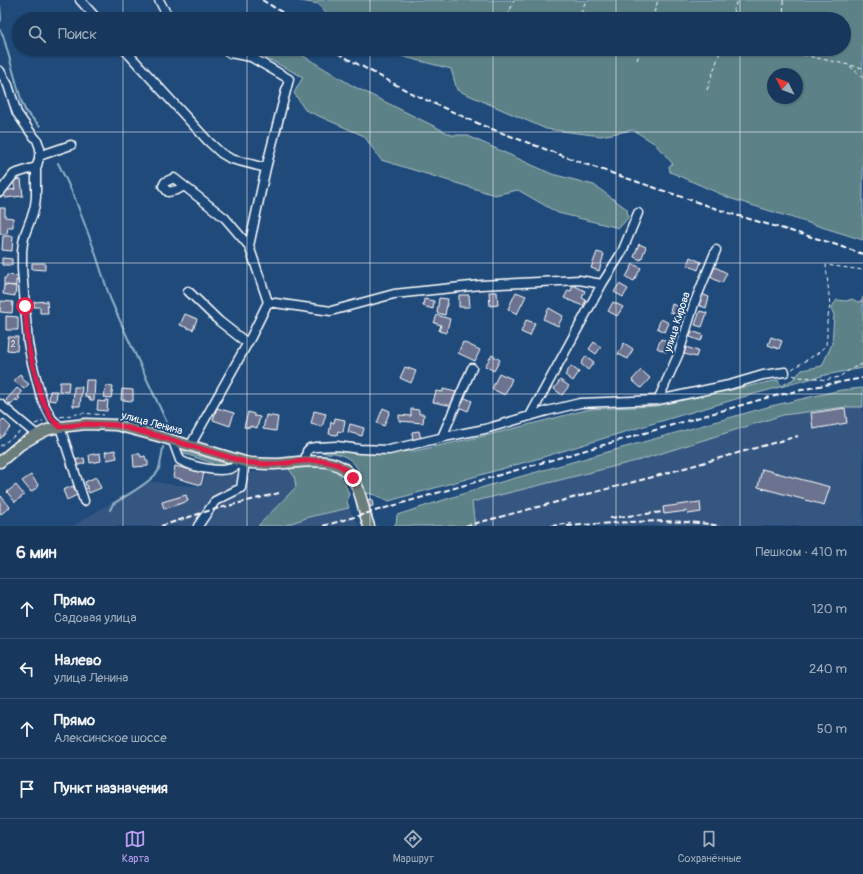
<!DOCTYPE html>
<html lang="ru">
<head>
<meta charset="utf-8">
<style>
  body { margin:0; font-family:Pangolin,sans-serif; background:#203f62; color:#f1f3f6 }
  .compass { position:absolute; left:767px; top:68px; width:36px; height:36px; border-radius:50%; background:#17385c; box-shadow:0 1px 3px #0004; rotate:312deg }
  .stop { position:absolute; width:12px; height:12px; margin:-9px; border:3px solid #e11d48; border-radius:50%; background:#fff }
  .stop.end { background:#e11d48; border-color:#fff; box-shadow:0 1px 4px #0008 }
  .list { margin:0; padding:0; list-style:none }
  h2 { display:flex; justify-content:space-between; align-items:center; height:52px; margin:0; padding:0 16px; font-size:17px }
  h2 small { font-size:13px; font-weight:400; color:#9eacbb }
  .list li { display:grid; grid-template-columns:26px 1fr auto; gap:12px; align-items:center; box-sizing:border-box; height:60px; padding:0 16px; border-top:1px solid #365272 }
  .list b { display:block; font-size:15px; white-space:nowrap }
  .list p { margin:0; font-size:13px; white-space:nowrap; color:#9eacbb }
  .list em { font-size:13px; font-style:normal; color:#9eacbb }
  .icon { flex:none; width:22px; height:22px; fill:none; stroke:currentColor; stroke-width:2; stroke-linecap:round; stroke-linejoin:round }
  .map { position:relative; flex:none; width:863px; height:526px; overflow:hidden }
  .search { position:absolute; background:#17385c; box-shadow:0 1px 3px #0004; left:12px; right:12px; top:12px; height:44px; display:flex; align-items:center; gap:10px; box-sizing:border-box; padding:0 14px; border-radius:22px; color:#9eacbb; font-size:15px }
  .sheet { height:292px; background:#17385c }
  nav { display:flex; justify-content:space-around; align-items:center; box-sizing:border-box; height:56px; border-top:1px solid #365272; background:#17385c; font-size:11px; color:#9eacbb }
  nav a { display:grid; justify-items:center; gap:2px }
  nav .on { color:#bca0f2 }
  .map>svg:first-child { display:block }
  .built { fill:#365681 }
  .green { fill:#5b8288; stroke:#adc0c4; fill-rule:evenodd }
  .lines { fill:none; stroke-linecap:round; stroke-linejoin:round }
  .stream { stroke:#90b2c7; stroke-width:2 }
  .building { fill:#6c7390; stroke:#fff }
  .minor-casing { stroke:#fff; stroke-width:11 }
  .major-casing { stroke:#fff; stroke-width:13 }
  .path { stroke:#fff; stroke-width:1; stroke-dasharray:4 3; stroke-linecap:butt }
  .minor { stroke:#1f4a7a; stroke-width:8 }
  .major { stroke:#6c7e7c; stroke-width:10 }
  .rail { stroke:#fff; stroke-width:2; stroke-dasharray:6 3; stroke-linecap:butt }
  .route { stroke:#e11d48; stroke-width:5 }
  .grid { fill:none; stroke:#fff; stroke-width:1; stroke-opacity:0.55 }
  .labels { text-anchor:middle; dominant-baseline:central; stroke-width:4; stroke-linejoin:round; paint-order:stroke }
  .number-label { font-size:9px; fill:#dadce3 }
  .street-label { font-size:11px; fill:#fff; stroke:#1f4a7a }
</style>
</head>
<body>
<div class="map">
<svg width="863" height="526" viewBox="0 0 863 526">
  <rect width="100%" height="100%" fill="#1f4a7a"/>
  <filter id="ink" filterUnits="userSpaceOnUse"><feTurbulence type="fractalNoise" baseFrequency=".025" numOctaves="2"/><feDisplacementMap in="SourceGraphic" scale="8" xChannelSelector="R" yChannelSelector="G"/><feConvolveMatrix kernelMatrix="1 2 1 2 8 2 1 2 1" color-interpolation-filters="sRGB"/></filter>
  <g filter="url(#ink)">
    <path class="built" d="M845,407H863V526H475L471,502L640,460L783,415Z
      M289,469L294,476L296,487L258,526H73L145,482H157L174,485L203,486L206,474L243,473Z
      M349,508L359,526H283L309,517Z"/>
    <path class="green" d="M298,0H863V240L732,199L670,172L669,166L673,164L654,143L633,130L601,136L546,129L457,90L451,69L389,53L383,49H844V19H330L319,4L300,1ZM773,74H797V98H773Z
      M263,49H292L353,86L452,135H466L552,174L594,185L627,209L628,218L619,228L558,213L518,190L495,195L381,160L364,136L305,110L294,93L303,77L264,57Z
      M863,297V368L825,375L743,397L631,430L540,458L389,501L375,495L366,493C360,473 358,458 334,453C330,453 326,454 322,452L326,449L336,448L352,452L414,451L484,436L590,409L655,406L778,380L781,386L792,380L802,370L822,366L832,344L834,315L831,308L837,300L846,301L852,299L858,302L862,301Z
      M863,388V407H845L783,415L640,460L472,502L475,526H393L396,524L397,515L487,486L771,406L841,390Z
      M179,450L227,464V466L213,467L212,463L179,452Z
      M309,466C335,466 340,470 349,494L347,501L349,508L309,517L283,526H258L296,487L294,476L289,469Z"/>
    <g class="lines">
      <path class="stream" d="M0,6L1,19L0,22
        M0,30L3,35L22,103L26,112L40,126
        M58,163L74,196L94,249L110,298L125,332L168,425
        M110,510L113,504C124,497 152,482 158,471C161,464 162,454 163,447"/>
    </g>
    <path class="building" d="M21,179L23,196L5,198L4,191L15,189L13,180Z
      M0,208H5V217L13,218V227H8L7,234H0Z
      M3,236H13L12,251L2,250Z
      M639,244L646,247L641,260L634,257Z
      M597,252L604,254L599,271L591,268Z
      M690,257L701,262L698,270L687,265Z
      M2,258L12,259V265H2Z
      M32,263H45V270L32,269Z
      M633,264L641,268L634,281L626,277Z
      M715,267L727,273L722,283L710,277Z
      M7,275L19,276L18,281L16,280V286L4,285V278H6Z
      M619,284L628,289L623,297L614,292Z
      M4,285L16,286L15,296L3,294Z
      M573,285L585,291L582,298L586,300L583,306L564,298L568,290L571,291Z
      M489,292H497L498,305L490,306Z
      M516,292L526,296L517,314L508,309Z
      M702,294L709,297L706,308L698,305Z
      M459,295H469L470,307H459Z
      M439,298L448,299L445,315L437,313Z
      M424,299L434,301L433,309L423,306Z
      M1,301L13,302L12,313L0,312Z
      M47,301L48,313H40V307H34V302Z
      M613,302L623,307L617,316L608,311Z
      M672,304L684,309L681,316L670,312Z
      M549,308L563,316L558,326L543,319Z
      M700,311L707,313L702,327L695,325Z
      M185,314L197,319L193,330L180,325Z
      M437,315L450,319L446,333L439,331L441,325L434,323Z
      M6,316L18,317V330H6Z
      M661,319L669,323L665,332L657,328Z
      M526,320L535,323L530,336L521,332Z
      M692,331L703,335L701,341L690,337Z
      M8,337H18L17,351L7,350Z
      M771,337L782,341L779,349L768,345Z
      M661,339L670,343L666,352L657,348Z
      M463,342L480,350L475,361L458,353Z
      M594,342L601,347L596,354L589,349Z
      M624,343L633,349L628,359L618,354Z
      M686,347L698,351L696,357L684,354Z
      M492,355L500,360L494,371L485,366Z
      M586,356L594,362L588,370L581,364Z
      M571,366L579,372L573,381L565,375Z
      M405,367L416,371L411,383L400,378Z
      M641,370L650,378L641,388L632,380Z
      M499,373L512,379L505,395L492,389Z
      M20,374L22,376L21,378L29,384L24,389L14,381Z
      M86,380H95L94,400H90V398L85,397Z
      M560,380L569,386L562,395L554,389Z
      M60,382H69L68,392L59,391Z
      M106,386L113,387L111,398L104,397Z
      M74,387H82L80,406H73Z
      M17,388L22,392L18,397L20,398L17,401L16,399L11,405L6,400Z
      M122,389L133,390V401L121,400Z
      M443,389L456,392L453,406L433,402L436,391L443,392Z
      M50,391H57L56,401L49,400Z
      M463,397L472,401L468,411L459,407Z
      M105,400H108L107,411L97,410L98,401L105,402Z
      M217,408L234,413L230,426L213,420Z
      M383,408L390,411L384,426L377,423Z
      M845,408L847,423L813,429L811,413Z
      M411,409L419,410V414H424L423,423L399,421V415L411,416Z
      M314,411L326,414L322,427L311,424Z
      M248,412L254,414V416L260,417L257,428L250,426V428L244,427Z
      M266,415L278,417L276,431L263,429Z
      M335,418L345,420L343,432L338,431L337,435L329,434L331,422L334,423Z
      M3,419L11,427L0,439V422Z
      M350,424L364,428L362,436L348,432Z
      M419,431L421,439L413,441L412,432Z
      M115,450L117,458L107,460L105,452Z
      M100,453L101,461L90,463L89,455Z
      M133,454H140L141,457L145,456L146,460H148V466L134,467Z
      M84,458L85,463L76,466L74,460Z
      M175,466L204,473L201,485L173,477Z
      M762,469L830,487L824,505L758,487Z
      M31,475L39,486L31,492L22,481Z
      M96,477L101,488L89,493L85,482Z
      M16,485L24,495L15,502L7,492Z
      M73,486L77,495L67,500L63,490Z
      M186,495L188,501L164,509L162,502Z
      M1,496L10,507L1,514L0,513V497Z
      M372,499L373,506L367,507L365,500Z
      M700,502L701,512L688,514L687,511L664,514L663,507Z"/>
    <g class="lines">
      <defs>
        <path id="minor" d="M80,0L97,19
          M159,0L166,13L175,19
          M124,49L208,141L221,153L231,159L266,168
          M0,71L8,85L17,113L31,133L37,140L40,148V155L36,169V197L35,205L33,213L25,234L23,243L22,251V269L28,343L31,359L40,393L43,402L52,419L60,427L84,501
          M39,156L71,145
          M184,186L177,190L168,192L163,186L165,182L174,178L225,218L249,246
          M0,192L14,174L36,167
          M188,291L219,321L247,343
          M268,302L331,311L394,294L481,285L579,280L602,284
          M658,400L679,353L694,304L716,250
          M0,404L37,435
          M530,416L602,284L622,252L638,213
          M442,437L472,368
          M173,441L180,460C192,467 216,472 229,469C234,468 239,464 243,461
          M190,446L251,337L268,302L249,246L266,168L289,79L251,57L230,53L223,49
          M305,461L307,451L310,448L316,447L337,446L360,449L389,450L444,437L485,429L547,411L580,403L658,400L729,385L763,375L785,372
          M198,526L215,501L241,488L245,462"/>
        <path id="major" d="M0,462L20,445L37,435L47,430L60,427L86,424L116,425L158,436L245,462C255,464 265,464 275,464C301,463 338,452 354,480C362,494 363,511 369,526"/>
      </defs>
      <use href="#minor" class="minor-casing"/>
      <use href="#major" class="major-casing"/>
      <path class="path" d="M783,0L784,19
        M508,16L514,0
        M579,19L586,0
        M652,19L658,0
        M731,19L737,0
        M792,49L794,53L863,68
        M637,60L641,49
        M850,66L863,78
        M707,90L721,49
        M792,369L818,353L826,345L827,336V322L830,306L826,265L863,270
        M793,375L798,377L816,378L825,380L839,377L853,368L863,364
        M60,417L83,413L104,415
        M35,424L43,421
        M0,446L20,432"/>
      <use href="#minor" class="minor"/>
      <use href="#major" class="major"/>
      <path class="rail" d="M262,0L293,19
        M330,49L339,54L413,94L484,126L526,142L585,164L732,214L822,240L863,254
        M610,518L664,512
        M161,526L208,511L279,493
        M323,526L766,398L819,386L863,378
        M465,526L649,478L798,436
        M551,526L572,523
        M567,526C618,523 670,517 720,526"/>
    </g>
  </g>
  <g class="lines" filter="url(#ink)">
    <path class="route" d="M25,306L28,344L31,358L40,393L43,402L52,419L60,427L86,424L116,425L158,436L245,462C255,464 265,464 276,464C302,462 336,452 353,478"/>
  </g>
  <path class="grid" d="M123,0V19M247,0V19M370,0V19M493,0V19M616,0V19M740,0V19M123,49V526M247,49V526M370,49V526M493,49V526M616,49V526M740,49V526M0,132H863M0,263H863M0,394H863"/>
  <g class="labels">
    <g class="number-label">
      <text x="13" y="344">2</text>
    </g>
    <g class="street-label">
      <text transform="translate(677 322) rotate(-72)">улица Кирова</text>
      <text transform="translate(152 423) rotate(15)">улица Ленина</text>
    </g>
  </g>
</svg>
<svg class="compass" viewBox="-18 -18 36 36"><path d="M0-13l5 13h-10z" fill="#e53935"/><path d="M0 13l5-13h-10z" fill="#9eacbb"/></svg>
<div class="stop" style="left:25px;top:306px"></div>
<div class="stop end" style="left:353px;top:478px"></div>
<div class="search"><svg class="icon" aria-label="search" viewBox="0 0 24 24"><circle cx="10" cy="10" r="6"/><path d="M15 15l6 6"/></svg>Поиск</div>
</div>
<section class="sheet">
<h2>6 мин<small>Пешком · 410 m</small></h2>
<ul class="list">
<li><svg class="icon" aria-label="ahead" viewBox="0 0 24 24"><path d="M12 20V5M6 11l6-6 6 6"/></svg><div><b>Прямо</b><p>Садовая улица</p></div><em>120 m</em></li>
<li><svg class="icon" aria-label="left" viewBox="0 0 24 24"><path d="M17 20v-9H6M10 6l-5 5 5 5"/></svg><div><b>Налево</b><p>улица Ленина</p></div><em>240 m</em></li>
<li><svg class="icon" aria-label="ahead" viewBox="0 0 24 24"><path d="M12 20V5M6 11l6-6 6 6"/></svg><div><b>Прямо</b><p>Алексинское шоссе</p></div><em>50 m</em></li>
<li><svg class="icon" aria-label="arrive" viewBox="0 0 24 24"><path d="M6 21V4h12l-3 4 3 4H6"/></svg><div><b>Пункт назначения</b></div></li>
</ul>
</section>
<nav>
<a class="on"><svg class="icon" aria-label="map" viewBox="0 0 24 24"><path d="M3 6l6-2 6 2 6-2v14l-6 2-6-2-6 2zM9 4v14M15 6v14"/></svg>Карта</a>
<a><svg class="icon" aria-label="directions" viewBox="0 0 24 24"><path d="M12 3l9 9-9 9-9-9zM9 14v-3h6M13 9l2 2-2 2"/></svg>Маршрут</a>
<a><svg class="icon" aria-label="saved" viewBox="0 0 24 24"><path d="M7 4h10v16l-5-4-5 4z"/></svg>Сохранённые</a>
</nav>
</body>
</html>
